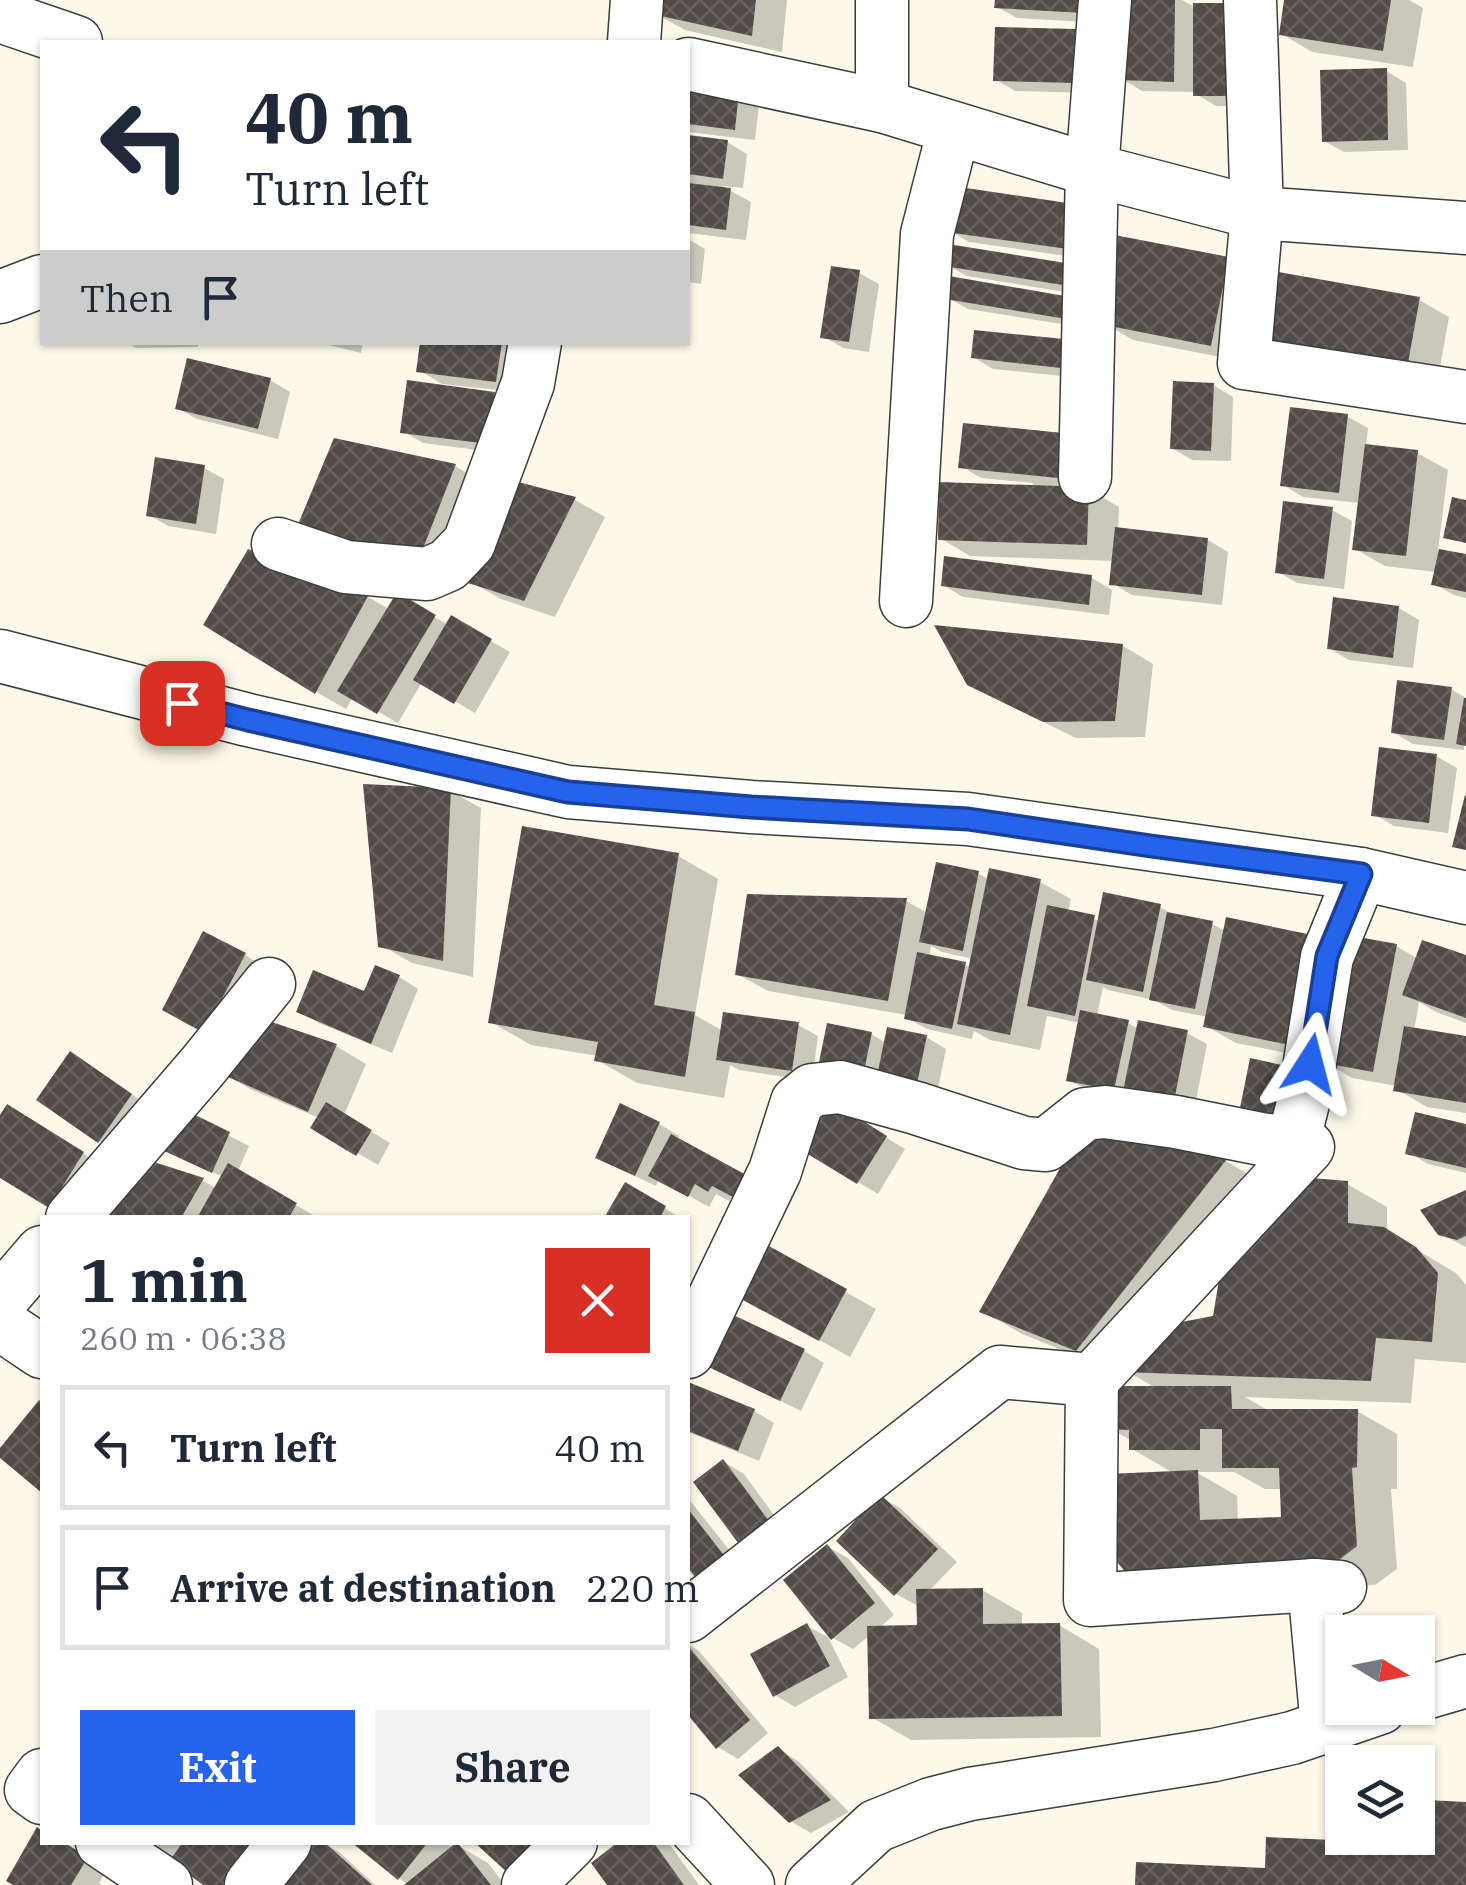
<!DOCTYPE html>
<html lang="en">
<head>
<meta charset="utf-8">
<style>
  body { margin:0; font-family:"IBM Plex Serif",serif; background:#f2f2f3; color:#1f2937; height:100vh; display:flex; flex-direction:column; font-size:38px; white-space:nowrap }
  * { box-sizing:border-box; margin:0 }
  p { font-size:32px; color:#747a83 }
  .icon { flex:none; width:55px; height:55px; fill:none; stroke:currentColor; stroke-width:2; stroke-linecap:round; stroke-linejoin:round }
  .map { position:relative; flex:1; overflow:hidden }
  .details { position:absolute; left:40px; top:1215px; width:650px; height:630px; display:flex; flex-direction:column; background:#fff; border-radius:0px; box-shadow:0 2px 8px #0004 }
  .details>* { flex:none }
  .guide { position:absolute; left:40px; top:40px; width:650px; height:305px; border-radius:0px; box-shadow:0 2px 8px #0004; background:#fff; color:#1f2937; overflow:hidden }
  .needle { width:65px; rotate:100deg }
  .buttons { position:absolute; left:1325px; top:1615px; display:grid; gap:20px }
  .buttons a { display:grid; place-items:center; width:110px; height:110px; border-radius:0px; background:#fff; box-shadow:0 2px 8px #0004; font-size:50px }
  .pin { position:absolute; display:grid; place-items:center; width:85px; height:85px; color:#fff; margin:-42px; border-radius:20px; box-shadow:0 5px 15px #0006 }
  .me { position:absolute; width:110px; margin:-55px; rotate:9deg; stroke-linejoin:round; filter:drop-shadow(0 0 8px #0008) }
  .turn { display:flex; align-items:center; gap:35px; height:210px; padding:0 40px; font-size:45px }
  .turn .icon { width:130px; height:130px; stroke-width:2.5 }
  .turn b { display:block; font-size:70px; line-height:85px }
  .then { display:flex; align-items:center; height:95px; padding:0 40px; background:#0003; gap:20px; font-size:38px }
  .round { display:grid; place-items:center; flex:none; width:105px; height:105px; border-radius:0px; background:#f2f2f3 }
  .headline { display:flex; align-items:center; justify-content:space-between; height:170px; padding:0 40px }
  h1 { font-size:60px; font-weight:800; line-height:75px }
  .primary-button { display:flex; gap:20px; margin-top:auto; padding:20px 40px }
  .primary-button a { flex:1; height:115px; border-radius:0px; background:#2563eb; color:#fff; font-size:40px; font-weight:800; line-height:115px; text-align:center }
  .primary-button a+a { background:#f2f2f3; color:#1f2937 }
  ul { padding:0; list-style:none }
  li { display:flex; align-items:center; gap:30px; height:125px; margin:0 20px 15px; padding:0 20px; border:5px solid #e0e1e3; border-radius:0px }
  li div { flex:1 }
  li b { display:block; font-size:38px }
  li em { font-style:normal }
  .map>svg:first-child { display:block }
  .shadow { fill:#0003; fill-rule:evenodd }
  .building { fill:url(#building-cross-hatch) }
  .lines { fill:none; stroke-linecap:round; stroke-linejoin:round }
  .minor-casing { stroke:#3d3d3d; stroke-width:55 }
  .minor { stroke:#fff; stroke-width:52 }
  .route-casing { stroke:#184099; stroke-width:25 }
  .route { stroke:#2563eb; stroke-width:18 }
</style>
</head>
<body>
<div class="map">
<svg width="1466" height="1885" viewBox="0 0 1466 1885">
  <defs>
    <pattern id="building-cross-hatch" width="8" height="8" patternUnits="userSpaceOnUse" patternTransform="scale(2.5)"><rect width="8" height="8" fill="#524c48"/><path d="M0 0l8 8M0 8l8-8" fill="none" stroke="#66615e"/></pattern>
  </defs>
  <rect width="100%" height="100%" fill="#fdf9ea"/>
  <!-- shadow -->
  <g class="shadow">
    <polygon points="655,0 787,0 782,52 685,30 654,13"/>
    <polygon points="997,0 1105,0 1103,23 1017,18 997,7"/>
    <polygon points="1124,0 1182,0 1196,8 1265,106 1216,106 1196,94 1196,92 1142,91 1122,79"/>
    <polygon points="1287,0 1409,0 1423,8 1413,67 1312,52 1282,34"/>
    <polygon points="1075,31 1095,43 1094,93 1015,91 995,79"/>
    <polygon points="1386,71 1406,83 1408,150 1344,152 1324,141"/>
    <polygon points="688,88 759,105 755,140 688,132"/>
    <polygon points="688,138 727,142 747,154 743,188 722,186 751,202 746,240 688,233"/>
    <polygon points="955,189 1087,259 969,242 949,230"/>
    <polygon points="1106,236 1262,279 1419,300 1449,317 1436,390 1241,361 1133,340 1102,322"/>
    <polygon points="688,239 705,249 701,284 688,282"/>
    <polygon points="947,265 1098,279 1095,297 967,276"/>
    <polygon points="859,273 879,284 869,352 843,348 823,336"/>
    <polygon points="948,298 1096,312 1093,329 968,309"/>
    <polygon points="1063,341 1081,378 993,369 973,357"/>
    <polygon points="127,342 198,342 198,347 136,348"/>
    <polygon points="316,342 363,342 361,353"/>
    <polygon points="422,342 523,343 516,392 442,384 419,370"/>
    <polygon points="270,380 290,392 278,439 197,419 177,408"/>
    <polygon points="1213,385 1233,397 1231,461 1192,460 1172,448"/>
    <polygon points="494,394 515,406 508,454 423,443 403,431"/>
    <polygon points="1348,417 1368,428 1366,447 1417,453 1448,470 1438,551 1466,557 1466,598 1454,595 1434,584 1436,572 1385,566 1355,549 1360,503 1303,497 1283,485"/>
    <polygon points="335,441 455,466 485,484 451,571 327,551"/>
    <polygon points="1092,449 1088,489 1119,507 1118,530 1208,540 1228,552 1222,605 1132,595 1112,583 1114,561 970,556 940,538 1032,488 1033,483 981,478 961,466"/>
    <polygon points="204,468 224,479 216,534 168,526 148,514"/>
    <polygon points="520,485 575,500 605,517 555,617 501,599 471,582"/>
    <polygon points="1332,510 1352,521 1344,589 1297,583 1277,571"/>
    <polygon points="249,553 368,597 389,609 398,595 448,625 452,619 510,652 475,713 422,682 398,723 353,697 346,709 316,692"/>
    <polygon points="1092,578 1112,590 1109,615 963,597 943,585"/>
    <polygon points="1399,608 1419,620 1413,668 1349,660 1329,648"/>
    <polygon points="1123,646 1153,664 1145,737 1076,738 1000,701"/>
    <polygon points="1451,689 1466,698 1464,750 1413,744 1393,732"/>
    <polygon points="1436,756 1457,768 1448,833 1394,826 1374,814"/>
    <polygon points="450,791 481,808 473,977 412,963 381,945"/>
    <polygon points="678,856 718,879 695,1015 723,1031 798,1025 818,1036 812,1081 739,1070 730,1065 724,1098 637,1083 597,1060 598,1056 531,1045 491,1022"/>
    <path d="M938,865L979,874L990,880L1040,882L1071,899L1068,912L1100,921L1160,907L1177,917L1212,924L1225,931L1396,946L1418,959L1466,958V1023L1436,1012L1419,1002L1414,1031L1466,1039V1113L1427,1107L1396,1089L1397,1086L1352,1078L1322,1060L1236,1043L1206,1026L1208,1017L1172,1010L1154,1000L1108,990L1103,987L1097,1016L1128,1023L1138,1029L1187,1033L1207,1044L1194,1111L1089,1091L1069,1080L1080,1023L1047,1016L1040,1050L990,1040L974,1031L972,1039L927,1029L907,1018V1015L768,991L737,974L906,901L928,913ZM931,946L942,952L973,959L971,968L965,964L929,957Z"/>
    <polygon points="245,955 264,967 225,1042 185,1021"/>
    <polygon points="399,977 418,989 392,1053 319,1023 299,1011 365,994"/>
    <polygon points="871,1034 886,1043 926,1037 946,1049 936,1099 841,1077"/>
    <polygon points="336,1046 366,1064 344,1115 390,1143 378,1165 313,1127 319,1118 252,1090 222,1073"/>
    <polygon points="90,1065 150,1107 119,1153 99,1141"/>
    <polygon points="824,1100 905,1149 878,1194 797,1145"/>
    <polygon points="189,1115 249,1146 238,1171 318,1218 100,1218 139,1160 203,1181 216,1188 223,1177 153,1144"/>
    <polygon points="0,1119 38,1125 112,1172 50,1206 0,1175"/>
    <polygon points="659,1124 679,1136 677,1140 733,1195 729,1201 716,1194 709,1207 659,1179 656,1186 618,1168"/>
    <path d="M1086,1127L1226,1161L1265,1184L1150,1331L1215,1318L1347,1184L1387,1207V1232L1456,1273L1466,1285V1363L1415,1359L1411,1403L1245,1397L1271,1412L1357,1411L1397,1434V1489H1391L1397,1569L1375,1585L1171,1597L1175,1474L1132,1449V1441L1109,1428L1157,1389L1127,1371L1117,1372L1022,1334L983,1311ZM1196,1472H1234L1265,1489H1283L1284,1520L1238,1521L1237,1496Z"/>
    <polygon points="1466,1127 1466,1173 1428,1164 1408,1152"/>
    <polygon points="626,1186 681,1218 607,1218"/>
    <polygon points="1466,1193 1466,1247 1440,1234"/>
    <polygon points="757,1243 876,1309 850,1357 761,1308"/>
    <polygon points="804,1351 824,1363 801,1411 721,1372"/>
    <polygon points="688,1385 754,1411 774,1423 759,1461 688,1432"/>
    <polygon points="724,1462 744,1474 792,1540 766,1561"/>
    <polygon points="880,1497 900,1508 957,1562 929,1591 982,1590 1022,1613 1022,1626 1059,1625 1099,1649 1101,1737 911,1740 871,1717 870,1635 853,1649 833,1638 828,1547 848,1558 894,1615 879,1628 920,1627 919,1602 916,1605 896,1594"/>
    <polygon points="688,1498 745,1570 699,1579 688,1564"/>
    <polygon points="807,1626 828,1637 848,1677 795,1707 775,1695"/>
    <polygon points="688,1644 699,1651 768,1733 738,1759 718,1747 688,1711"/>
    <polygon points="778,1749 798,1761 849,1812 811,1833 790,1821"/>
    <polygon points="38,1831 42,1833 42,1842 58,1842 106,1871 99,1883 102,1885 18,1885"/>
    <polygon points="147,1842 287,1842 207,1885"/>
    <polygon points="322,1842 339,1852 375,1885 280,1885"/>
    <polygon points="355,1842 446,1842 453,1849 457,1845 488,1863 505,1885 408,1885"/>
    <polygon points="622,1842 665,1842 671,1846 699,1885 610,1885"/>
  </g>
  <!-- building -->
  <g class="building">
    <polygon points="652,0 756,0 752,36 652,14"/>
    <polygon points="995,0 1084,0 1084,13 994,8"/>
    <polygon points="1121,0 1175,0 1174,82 1119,80"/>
    <polygon points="1284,0 1391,0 1383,51 1279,35"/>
    <rect x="1193" y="3" width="52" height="93"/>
    <polygon points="995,27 1076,29 1075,83 993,81"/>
    <polygon points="1387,68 1388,140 1322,142 1320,70"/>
    <polygon points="688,85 739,91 735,130 688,124"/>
    <polygon points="688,135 728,140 723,179 688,174"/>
    <polygon points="688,183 731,188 726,230 688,225"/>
    <polygon points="953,186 1074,204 1068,249 946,232"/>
    <polygon points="1104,233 1229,257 1211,346 1100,324"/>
    <polygon points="948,244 1078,265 1075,287 944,266"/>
    <polygon points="831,266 860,270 849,342 820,338"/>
    <polygon points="1261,269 1420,297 1406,374 1248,346"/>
    <polygon points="949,276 1076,298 1073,320 945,299"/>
    <polygon points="974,330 1064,339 1061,368 971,358"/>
    <polygon points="420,342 502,342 496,382 416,372"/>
    <polygon points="187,358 271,378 258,429 175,409"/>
    <polygon points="407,380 495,392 489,444 400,433"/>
    <polygon points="1173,381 1214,383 1211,451 1170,449"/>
    <polygon points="1290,407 1348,414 1339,493 1280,486"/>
    <polygon points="963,423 1073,434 1068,479 958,468"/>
    <polygon points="334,438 456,464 420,556 294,534"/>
    <polygon points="1365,444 1418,450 1406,556 1352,550"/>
    <polygon points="155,457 205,465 196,524 146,516"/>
    <polygon points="518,482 576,497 524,601 468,583"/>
    <polygon points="939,482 1089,487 1087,545 938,540"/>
    <polygon points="1452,497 1466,500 1466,543 1443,538"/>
    <polygon points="1283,501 1333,507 1324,579 1275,573"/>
    <polygon points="1115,527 1208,538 1202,595 1109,585"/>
    <polygon points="248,549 369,594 315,694 203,625"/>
    <polygon points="1439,549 1466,554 1466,592 1431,585"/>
    <polygon points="944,556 1092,575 1089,605 941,586"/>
    <polygon points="397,592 436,615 377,714 337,691"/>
    <polygon points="1333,597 1399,606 1393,658 1327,649"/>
    <polygon points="451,615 492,639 454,704 413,680"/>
    <polygon points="934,625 1123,644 1115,721 1043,722 967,685"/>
    <polygon points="1397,680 1452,687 1444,740 1391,733"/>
    <polygon points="1464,698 1466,698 1466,746 1456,744"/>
    <polygon points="1379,747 1437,754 1429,823 1371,816"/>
    <polygon points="363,784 451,788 443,961 378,947"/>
    <polygon points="1465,795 1466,796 1466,850 1452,847"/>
    <polygon points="522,826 679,853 654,1005 695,1012 685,1077 594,1061 598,1042 488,1023"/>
    <polygon points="936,862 979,871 963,951 919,942"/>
    <polygon points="989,868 1041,879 1010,1035 957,1024"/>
    <polygon points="1103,892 1161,904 1143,992 1086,980"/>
    <polygon points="747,894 907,898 888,1001 735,975"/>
    <polygon points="1047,905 1095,915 1075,1016 1027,1006"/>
    <polygon points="1167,912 1213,921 1195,1009 1149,1000"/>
    <polygon points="1226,917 1317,936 1294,1046 1203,1027"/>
    <polygon points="203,931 246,953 204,1033 162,1010"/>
    <polygon points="1342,934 1397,944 1373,1072 1319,1062"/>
    <polygon points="1422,940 1466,955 1466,1018 1402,995"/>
    <polygon points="917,952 966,962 952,1029 904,1019"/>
    <polygon points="375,965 400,975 371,1044 296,1012 313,970 364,991"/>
    <polygon points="1080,1010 1129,1020 1114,1090 1066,1081"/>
    <polygon points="723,1012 799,1022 792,1071 716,1060"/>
    <polygon points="257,1017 337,1044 308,1112 219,1073"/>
    <polygon points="1138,1020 1188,1030 1174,1101 1123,1091"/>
    <polygon points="827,1023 872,1032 863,1076 818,1067"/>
    <polygon points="1404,1026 1466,1036 1466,1103 1393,1091"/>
    <polygon points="887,1027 927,1035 916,1089 876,1081"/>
    <polygon points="70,1051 132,1094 98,1143 36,1100"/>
    <polygon points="1250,1058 1300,1069 1288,1128 1238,1118"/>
    <polygon points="823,1096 887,1136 857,1184 793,1145"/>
    <polygon points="326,1102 372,1130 356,1156 310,1128"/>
    <polygon points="620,1103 660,1122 635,1176 595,1158"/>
    <polygon points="7,1104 84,1152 49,1208 0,1178 0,1115"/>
    <polygon points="189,1112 230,1132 212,1173 149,1144"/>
    <polygon points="1415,1112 1466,1124 1466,1168 1405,1154"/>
    <polygon points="1085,1124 1227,1159 1076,1351 979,1312"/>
    <polygon points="671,1134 748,1176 735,1198 712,1186 708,1192 695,1184 688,1197 648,1176"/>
    <polygon points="138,1157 204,1178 181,1218 97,1218"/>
    <polygon points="228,1163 297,1203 289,1218 197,1218"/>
    <polygon points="1299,1177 1348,1181 1348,1223 1384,1227 1416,1247 1438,1273 1432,1342 1376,1338 1371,1381 1123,1372 1150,1328 1213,1316 1224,1250"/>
    <polygon points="625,1182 666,1206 660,1218 604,1218"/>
    <polygon points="1466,1190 1466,1236 1457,1240 1438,1235 1420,1210"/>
    <polygon points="756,1239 847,1289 819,1341 728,1292"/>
    <polygon points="723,1310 805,1349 780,1401 698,1362"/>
    <polygon points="688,1382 755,1409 738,1451 688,1431"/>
    <polygon points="1106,1386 1231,1386 1232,1409 1358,1409 1357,1467 1352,1468 1357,1546 1335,1563 1128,1575 1112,1556 1107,1474 1198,1470 1200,1520 1281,1517 1279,1468 1222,1468 1222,1429 1200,1429 1200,1450 1129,1450 1129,1430 1106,1429"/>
    <polygon points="39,1400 42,1403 42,1493 0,1458 0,1448"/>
    <polygon points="723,1459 774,1528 744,1551 693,1482"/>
    <polygon points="880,1494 938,1549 894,1596 836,1541"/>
    <polygon points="688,1509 726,1558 698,1581 688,1568"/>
    <polygon points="827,1544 875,1603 831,1640 783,1580"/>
    <polygon points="983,1588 983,1624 1060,1623 1062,1716 869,1719 867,1626 917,1625 916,1589"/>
    <polygon points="807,1623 830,1666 773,1697 750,1654"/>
    <polygon points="688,1646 750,1720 716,1749 688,1715"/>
    <polygon points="778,1746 831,1800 789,1823 738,1775"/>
    <polygon points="1427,1800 1466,1802 1466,1885 1135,1885 1136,1862 1265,1868 1266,1837 1425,1844"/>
    <polygon points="37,1827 42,1831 42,1842 63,1842 88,1857 71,1885 13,1885 6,1881"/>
    <polygon points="183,1842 259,1842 226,1885 203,1885 170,1860"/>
    <polygon points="314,1842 324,1842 372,1885 277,1885"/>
    <polygon points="351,1842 428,1842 398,1880"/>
    <polygon points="457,1842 491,1885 404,1885"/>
    <polygon points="474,1842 540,1842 510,1875"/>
    <polygon points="618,1842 653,1842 684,1885 607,1885 591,1863"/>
  </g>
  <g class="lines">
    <!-- minor casing -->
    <g class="minor-casing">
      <g id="minor">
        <polyline points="882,0 882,106 1092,170 1085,477"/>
        <polyline points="1105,0 1092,170 1257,213 1466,228"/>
        <polyline points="1250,0 1257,213 1244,363 1466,397"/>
        <polyline points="0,16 76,42"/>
        <polyline points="634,42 637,0"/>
        <polyline points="688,64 882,106"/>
        <polyline points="0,297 42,281"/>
        <polyline points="278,544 346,567 427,574 448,565 469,543 528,383 535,342"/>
        <polyline points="906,601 927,234 954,129"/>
        <polyline points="0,656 248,720 568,792 751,807 968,819 1361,874 1466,898"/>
        <polyline points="72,1218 203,1066 269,984"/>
        <polyline points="0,1301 42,1252"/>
        <polyline points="0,1324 42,1352"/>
        <polyline points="688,1352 775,1171 797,1102 812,1090 840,1087 916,1108 1024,1143 1046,1145 1085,1114 1105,1112 1176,1122 1261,1139 1293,1143 1304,1099 1327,957 1361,874"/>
        <polyline points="1092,1380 1308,1147"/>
        <polyline points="1314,1585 1327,1726"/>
        <polyline points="688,1616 1000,1372 1092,1380 1090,1600 1314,1585 1340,1587"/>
        <polyline points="1418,1695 1466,1681"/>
        <polyline points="42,1775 31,1790 42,1798"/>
        <polyline points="688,1820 748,1885"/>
        <polyline points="102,1842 166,1885"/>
        <polyline points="251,1885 285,1842"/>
        <polyline points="528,1885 571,1842"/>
        <polyline points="812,1885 876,1826 931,1804 970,1794 1214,1755 1292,1738 1380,1708"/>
      </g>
    </g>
    <!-- minor -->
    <use href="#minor" class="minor"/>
  </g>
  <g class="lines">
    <!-- route casing -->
    <g class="route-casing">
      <polyline id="route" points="182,703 248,720 568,792 751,807 968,819 1151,846 1361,874 1327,956 1310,1064"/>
    </g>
    <!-- route -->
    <use href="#route" class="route"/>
  </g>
</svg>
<div class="buttons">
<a><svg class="needle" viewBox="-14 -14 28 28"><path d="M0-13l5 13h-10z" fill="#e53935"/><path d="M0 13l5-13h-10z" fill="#747a83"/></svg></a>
<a><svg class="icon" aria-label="layers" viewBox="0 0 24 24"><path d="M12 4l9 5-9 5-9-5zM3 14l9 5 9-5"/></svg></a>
</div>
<div class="pin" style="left:182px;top:703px;background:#d93025"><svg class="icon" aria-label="arrive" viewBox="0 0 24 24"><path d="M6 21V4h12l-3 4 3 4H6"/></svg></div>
<svg class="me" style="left:1310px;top:1064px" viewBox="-20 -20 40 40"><path d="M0-17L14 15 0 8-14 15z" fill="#2563eb" stroke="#fff" stroke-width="4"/></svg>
<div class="guide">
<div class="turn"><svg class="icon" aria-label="left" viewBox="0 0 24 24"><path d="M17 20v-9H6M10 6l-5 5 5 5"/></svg><div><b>40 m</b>Turn left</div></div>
<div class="then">Then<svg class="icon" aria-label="arrive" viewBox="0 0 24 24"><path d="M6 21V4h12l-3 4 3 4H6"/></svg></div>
</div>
<section class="details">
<div class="headline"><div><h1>1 min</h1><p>260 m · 06:38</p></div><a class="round" style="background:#d93025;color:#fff"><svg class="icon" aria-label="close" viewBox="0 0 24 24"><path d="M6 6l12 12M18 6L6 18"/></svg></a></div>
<ul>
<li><svg class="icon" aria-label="left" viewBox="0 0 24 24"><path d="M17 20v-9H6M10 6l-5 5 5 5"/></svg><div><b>Turn left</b></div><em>40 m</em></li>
<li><svg class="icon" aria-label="arrive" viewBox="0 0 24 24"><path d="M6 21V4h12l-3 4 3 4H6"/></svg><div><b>Arrive at destination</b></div><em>220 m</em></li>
</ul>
<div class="primary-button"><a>Exit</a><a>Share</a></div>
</section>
</div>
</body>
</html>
